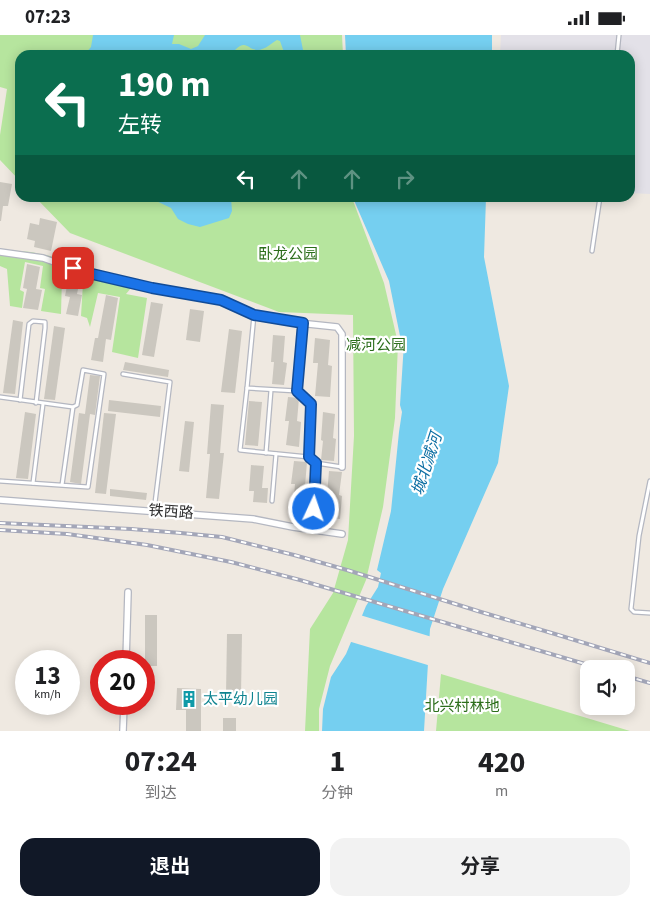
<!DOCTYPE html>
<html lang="zh">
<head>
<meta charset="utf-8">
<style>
  body { margin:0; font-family:"Source Sans 3","Noto Sans SC",sans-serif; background:#f2f2f2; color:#202124; height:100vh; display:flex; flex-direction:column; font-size:19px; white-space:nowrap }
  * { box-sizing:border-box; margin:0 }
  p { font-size:16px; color:#757577 }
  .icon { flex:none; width:28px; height:28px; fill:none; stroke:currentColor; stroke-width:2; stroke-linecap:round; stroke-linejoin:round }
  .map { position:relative; height:696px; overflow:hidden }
  .side { display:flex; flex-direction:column; background:#fff; flex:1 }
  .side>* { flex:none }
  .top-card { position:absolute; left:15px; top:15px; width:620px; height:152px; border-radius:15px; box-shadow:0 2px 12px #0003; background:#0b6e4f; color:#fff; overflow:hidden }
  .controls { position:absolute; left:580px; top:625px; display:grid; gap:10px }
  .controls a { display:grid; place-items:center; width:55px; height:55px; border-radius:10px; background:#fff; box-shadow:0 2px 12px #0003; font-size:25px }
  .speed { position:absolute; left:15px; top:615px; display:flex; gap:10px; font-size:25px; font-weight:700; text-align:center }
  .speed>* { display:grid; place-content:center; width:65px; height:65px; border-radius:50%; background:#fff; box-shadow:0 2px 12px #0003; line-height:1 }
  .speed small { font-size:12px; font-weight:400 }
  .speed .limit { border:8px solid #d22; background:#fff; color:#111 }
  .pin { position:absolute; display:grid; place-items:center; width:42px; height:42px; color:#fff; margin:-21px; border-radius:10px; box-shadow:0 2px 8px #0006 }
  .me { position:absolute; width:55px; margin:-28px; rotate:3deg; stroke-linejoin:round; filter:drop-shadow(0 0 4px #0008) }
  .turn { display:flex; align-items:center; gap:18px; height:105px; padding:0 20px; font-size:22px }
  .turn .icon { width:65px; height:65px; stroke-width:2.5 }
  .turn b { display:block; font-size:35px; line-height:42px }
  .lanes { display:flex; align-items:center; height:48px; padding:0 20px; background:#0003; justify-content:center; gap:25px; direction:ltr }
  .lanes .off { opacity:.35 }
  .eta { display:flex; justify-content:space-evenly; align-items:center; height:85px; text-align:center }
  .eta b { font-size:30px; font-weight:700; line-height:35px }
  .primary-button { display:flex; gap:10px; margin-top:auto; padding:10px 20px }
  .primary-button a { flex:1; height:58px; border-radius:15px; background:#111827; color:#fff; font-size:20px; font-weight:700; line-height:58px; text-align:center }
  .primary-button a+a { background:#f2f2f2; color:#202124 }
  .status { display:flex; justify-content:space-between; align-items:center; height:35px; padding:0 25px; background:#fff; direction:ltr }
  .status svg { height:14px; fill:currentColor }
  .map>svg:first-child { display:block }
  .industrial { fill:#e3e1e8 }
  .green { fill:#b6e59e }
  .water { fill:#75cff0 }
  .pier { fill:#efe9e1 }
  .building { fill:#cbc7bf }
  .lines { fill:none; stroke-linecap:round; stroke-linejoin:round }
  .service-casing { stroke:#b4b7c1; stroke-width:5.5 }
  .minor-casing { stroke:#b4b7c1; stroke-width:8 }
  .service { stroke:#fff; stroke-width:3 }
  .minor { stroke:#fff; stroke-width:5.5 }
  .rail-casing { stroke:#a3a6b8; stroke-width:4 }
  .rail { stroke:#fff; stroke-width:2; stroke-dasharray:5.5; stroke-linecap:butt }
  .route-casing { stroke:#114b97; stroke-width:12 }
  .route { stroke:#1a73e8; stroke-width:9 }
  .labels { text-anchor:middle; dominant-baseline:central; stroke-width:4.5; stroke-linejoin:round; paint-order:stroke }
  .park-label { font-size:15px; fill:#2c6e1b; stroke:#fff }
  .street-label { font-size:15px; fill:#2e2e2e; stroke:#fff }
  .culture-label { font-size:15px; fill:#0d838f; stroke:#fff; text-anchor:start }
  .water-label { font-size:16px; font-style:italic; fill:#0d6fa3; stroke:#fff }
</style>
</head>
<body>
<div class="status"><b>07:23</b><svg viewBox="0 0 49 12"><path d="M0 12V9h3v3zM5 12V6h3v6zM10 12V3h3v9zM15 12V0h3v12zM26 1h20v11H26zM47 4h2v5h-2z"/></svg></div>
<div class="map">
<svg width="650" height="696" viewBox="0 0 650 696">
  <rect width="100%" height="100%" fill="#efe9e1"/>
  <!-- industrial -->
  <polygon class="industrial" points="501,0 650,0 650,159 630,158 630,20 500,20"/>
  <!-- green -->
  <g class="green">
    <polygon points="0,0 342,0 343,20 20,20 20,146 0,125 0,100 7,54 0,52"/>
    <polygon points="36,163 352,163 384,248 398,308 395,383 383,472 366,545 330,631 319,674 319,696 305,696 310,594 333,558 348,505 354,401 353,280 279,277 70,198"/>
    <polygon points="6,215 31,217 50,221 98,238 136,247 126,259 147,263 138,323 112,317 120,262 98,258 90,292 87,283 81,281 83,248 62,241 61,279 41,276 45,254 40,253 43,231 25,227 20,255 24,257 22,273 10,271 7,234 0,231 0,216"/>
    <polygon points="441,639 630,696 436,696"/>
  </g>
  <!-- water -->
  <g class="water">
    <path d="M93,0H174L172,9H179L191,14L198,11L205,0H300L304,20H285L280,6L277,5C272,8 264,15 258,15C247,15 247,4 235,15L236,20H84L91,12Z"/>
    <polygon points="345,0 492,0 492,20 346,20"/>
    <polygon points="150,163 231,163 232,176 229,183 200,192 188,189 178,184 171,173"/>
    <polygon points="353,163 486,163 484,222 509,351 498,428 443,554 430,594 424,696 322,696 323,674 331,642 346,619 366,571 378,552 381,538 377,535 391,476 399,397 402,377 400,370 404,308 400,301 389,246"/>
  </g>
  <!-- pier -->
  <polygon class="pier" points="360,580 432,602 431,631 348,606"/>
  <!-- building -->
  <g class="building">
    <polygon points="0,147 12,149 8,171 3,171 1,186 0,186"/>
    <polygon points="40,183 57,187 51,216 34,212 35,206 27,204 30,188 39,190"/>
    <polygon points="27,229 40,232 36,254 42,255 38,275 23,273 27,254 23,253"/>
    <polygon points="68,246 79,249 77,259 82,260 78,281 66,279 70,262 65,261"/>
    <polygon points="106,260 118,263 111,305 106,304 103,327 91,325 95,303 98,303"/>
    <polygon points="151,267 163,269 154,322 142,320"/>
    <polygon points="190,274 204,276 200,307 186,305"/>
    <polygon points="13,285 23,287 15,359 3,358"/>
    <polygon points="54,291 65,293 55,365 44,364"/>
    <polygon points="229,294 242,296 235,358 221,357"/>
    <polygon points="273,300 285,301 283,327 287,328 284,350 272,349 274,327 271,327"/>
    <polygon points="315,303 330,305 328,330 332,331 330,362 315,361 318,328 313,328"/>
    <polygon points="125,327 169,335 168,342 123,335"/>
    <polygon points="90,340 100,341 95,380 90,379 81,449 70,447 79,378 85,379"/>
    <polygon points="288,362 299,363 297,386 301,387 299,412 286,410 289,386 285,386"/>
    <polygon points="109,365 161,371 160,382 108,376"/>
    <polygon points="249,366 262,367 258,411 245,410"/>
    <polygon points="211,369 224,370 220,418 224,418 219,464 206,463 210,419 207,419"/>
    <polygon points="25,377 36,379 28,444 16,443"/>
    <polygon points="323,377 335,379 333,403 336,404 334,426 321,425 323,406 321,405"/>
    <polygon points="104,378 116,379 106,459 95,458"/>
    <polygon points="185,386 194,387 189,437 179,436"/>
    <polygon points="294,426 307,427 305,451 309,451 306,474 293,473 295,449 291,449"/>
    <polygon points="251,430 264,431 262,453 268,453 267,468 253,467 254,456 249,456"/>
    <polygon points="329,436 342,437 339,460 342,461 340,484 328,483 331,460 327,460"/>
    <polygon points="110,454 147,458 146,465 110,461"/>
    <rect x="145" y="580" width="12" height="51"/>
    <polygon points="227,599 242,599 241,660 226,660"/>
    <polygon points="177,653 201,654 201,696 186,696 186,675 176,675"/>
    <rect x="223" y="683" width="13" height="13"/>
  </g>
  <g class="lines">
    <!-- service casing -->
    <g class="service-casing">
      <g id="service">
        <polyline points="617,20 619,0"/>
        <polyline points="592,216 600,162"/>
        <polyline points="254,280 247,353 297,356"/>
        <polyline points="303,289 297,356 311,369 309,422 316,428 314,474"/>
        <polyline points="123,339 170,347 154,476"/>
        <polyline points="247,353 240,415 309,422"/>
        <polyline points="0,362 73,372"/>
        <polyline points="20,365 29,289 33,286 45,287 45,293 36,368"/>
        <polyline points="266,418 271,355"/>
        <polyline points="316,428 342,432"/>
        <polyline points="0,446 88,452 104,339 83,335 77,370 73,372 62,450"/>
        <polyline points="650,446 639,501 631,574 634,577 650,578"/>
        <polyline points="33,448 43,369"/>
        <polyline points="272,466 276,419"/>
      </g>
    </g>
    <!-- minor casing -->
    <g class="minor-casing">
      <g id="minor">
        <polyline points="0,217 43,223 88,239 152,253 221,265 254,280 299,288 337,292 342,299 342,432"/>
        <polyline points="0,465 253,484 293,492 342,499"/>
        <polyline points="126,626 128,557"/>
        <polyline points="123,696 124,669"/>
      </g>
    </g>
    <!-- service -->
    <use href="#service" class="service"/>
    <!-- minor -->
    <use href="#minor" class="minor"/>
    <!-- rail casing -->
    <g class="rail-casing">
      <g id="rail">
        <polyline points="0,488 131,494 181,498 222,502 294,520 347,535 481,577 555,599 650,628"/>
        <polyline points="0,495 67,499 147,510 231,527 300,545 602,634"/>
        <polyline points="626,641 650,648"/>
      </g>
    </g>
    <!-- rail -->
    <use href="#rail" class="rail"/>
  </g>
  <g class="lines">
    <!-- route casing -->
    <g class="route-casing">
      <polyline id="route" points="73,233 88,238 152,253 221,265 254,280 303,288 297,356 311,369 309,422 316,428 314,474"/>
    </g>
    <!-- route -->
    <use href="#route" class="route"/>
  </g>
  <!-- icons -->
  <defs>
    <g id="building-bare" transform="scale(1.35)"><path d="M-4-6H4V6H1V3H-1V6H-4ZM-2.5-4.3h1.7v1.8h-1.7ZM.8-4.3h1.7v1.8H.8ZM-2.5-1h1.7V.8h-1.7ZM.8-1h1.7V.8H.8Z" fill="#0f9aa8" stroke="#fff" stroke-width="2.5" paint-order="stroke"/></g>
  </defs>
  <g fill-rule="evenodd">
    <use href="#building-bare" x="189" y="664"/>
  </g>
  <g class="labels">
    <!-- park labels -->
    <g class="park-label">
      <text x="288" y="219">卧龙公园</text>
      <text x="376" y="310">减河公园</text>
      <text x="462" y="671">北兴村林地</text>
    </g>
    <!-- street labels -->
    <g class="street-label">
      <text transform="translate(171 477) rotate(4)">铁西路</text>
    </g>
    <!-- culture labels -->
    <g class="culture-label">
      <text x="203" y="664">太平幼儿园</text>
    </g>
    <!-- water labels -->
    <g class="water-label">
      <text transform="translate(427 429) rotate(-72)">城北减河</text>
    </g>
  </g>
</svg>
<div class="controls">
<a><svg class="icon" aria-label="sound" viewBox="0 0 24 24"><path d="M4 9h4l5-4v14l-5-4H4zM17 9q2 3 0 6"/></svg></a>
</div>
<div class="speed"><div>13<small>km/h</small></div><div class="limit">20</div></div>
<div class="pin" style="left:73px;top:233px;background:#d93025"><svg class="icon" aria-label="arrive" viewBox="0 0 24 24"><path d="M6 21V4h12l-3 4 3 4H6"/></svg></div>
<svg class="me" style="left:314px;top:474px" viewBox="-20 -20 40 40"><circle r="17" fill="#1a73e8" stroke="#fff" stroke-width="3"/><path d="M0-11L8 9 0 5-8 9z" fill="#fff"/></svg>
<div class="top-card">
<div class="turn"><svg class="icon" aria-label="left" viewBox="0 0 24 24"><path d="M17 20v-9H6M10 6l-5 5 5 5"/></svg><div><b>190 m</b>左转</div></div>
<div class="lanes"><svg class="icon" aria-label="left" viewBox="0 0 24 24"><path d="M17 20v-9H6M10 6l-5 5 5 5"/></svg><svg class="icon off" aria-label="ahead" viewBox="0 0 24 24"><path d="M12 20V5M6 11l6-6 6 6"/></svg><svg class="icon off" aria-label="ahead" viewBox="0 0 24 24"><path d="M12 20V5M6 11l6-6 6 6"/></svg><svg class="icon off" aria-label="right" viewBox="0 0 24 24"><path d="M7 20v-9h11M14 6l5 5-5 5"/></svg></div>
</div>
</div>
<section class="side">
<div class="eta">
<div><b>07:24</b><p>到达</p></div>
<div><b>1</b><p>分钟</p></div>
<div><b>420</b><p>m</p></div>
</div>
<div class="primary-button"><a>退出</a><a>分享</a></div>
</section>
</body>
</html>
